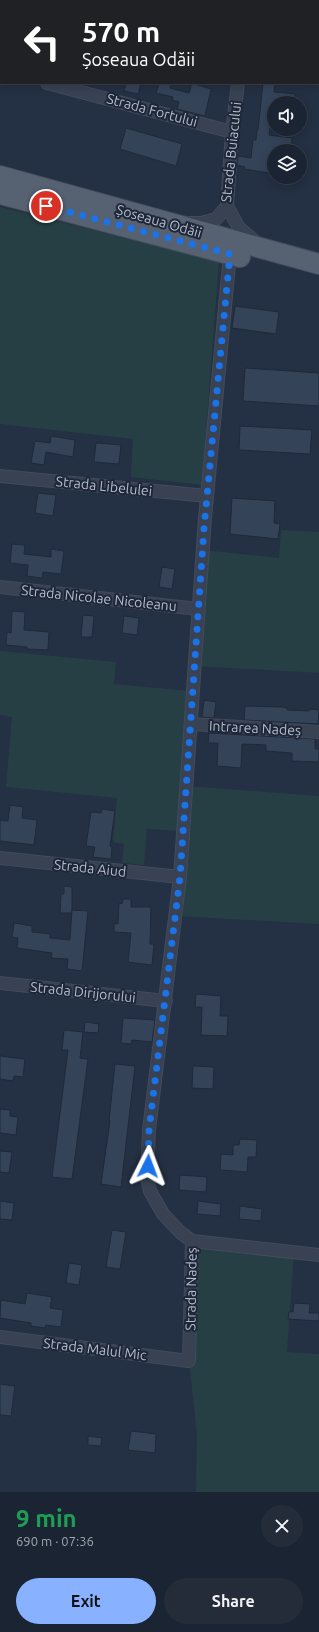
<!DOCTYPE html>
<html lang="en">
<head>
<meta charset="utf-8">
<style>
  body { margin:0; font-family:Ubuntu,sans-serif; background:#242c3a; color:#f1f3f6; height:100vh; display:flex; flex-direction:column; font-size:15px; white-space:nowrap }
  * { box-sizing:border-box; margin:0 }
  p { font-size:13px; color:#a0a4ac }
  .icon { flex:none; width:22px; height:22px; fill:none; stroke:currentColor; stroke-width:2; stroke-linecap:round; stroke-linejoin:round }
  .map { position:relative; height:1492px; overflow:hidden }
  .side { display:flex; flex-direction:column; background:#1b2432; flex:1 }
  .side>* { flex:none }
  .guide { position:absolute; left:0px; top:0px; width:319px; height:84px; box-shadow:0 2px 10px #0003,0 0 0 1px #39414d; background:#202124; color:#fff; overflow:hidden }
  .fabs { position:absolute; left:267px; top:96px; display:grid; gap:8px }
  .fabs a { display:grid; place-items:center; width:40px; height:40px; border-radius:50%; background:#1b2432; box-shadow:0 2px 10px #0003,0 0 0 1px #39414d; font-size:20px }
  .pin { position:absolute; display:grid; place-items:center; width:34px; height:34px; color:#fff; margin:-17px; border:2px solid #fff; border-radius:50%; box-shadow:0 1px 4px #0007 }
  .me { position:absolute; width:44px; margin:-22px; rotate:3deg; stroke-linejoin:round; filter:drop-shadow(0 0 3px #0008) }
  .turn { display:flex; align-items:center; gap:14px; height:84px; padding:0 16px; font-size:18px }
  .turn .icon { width:52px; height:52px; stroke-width:2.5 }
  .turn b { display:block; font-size:28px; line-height:34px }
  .round { display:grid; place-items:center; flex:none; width:42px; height:42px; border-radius:21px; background:#242c3a }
  .head { display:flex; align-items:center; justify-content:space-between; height:68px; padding:0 16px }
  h1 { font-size:24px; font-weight:700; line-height:30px; color:#1e9e55 }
  .action { display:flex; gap:8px; margin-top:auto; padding:8px 16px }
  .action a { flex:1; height:46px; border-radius:24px; background:#88b1ff; color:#111; font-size:16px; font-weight:700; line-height:46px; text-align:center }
  .action a+a { background:#242c3a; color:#f1f3f6 }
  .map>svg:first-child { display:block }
  .green { fill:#263f44 }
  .building { fill:#354359; stroke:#1f293a }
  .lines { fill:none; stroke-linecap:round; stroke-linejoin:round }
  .minor-casing { stroke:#424b5c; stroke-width:14 }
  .primary-casing { stroke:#424b5c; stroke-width:22 }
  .minor { stroke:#384252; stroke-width:12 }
  .primary { stroke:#566172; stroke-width:20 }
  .route { stroke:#1a73e8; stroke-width:7; stroke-dasharray:0 12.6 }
  .labels { text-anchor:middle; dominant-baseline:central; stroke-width:4; stroke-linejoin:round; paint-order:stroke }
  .street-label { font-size:14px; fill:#b5bdcc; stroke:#1d2738 }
</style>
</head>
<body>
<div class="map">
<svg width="319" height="1492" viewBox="0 0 319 1492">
  <rect width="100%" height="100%" fill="#243043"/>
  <!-- green -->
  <g class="green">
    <polygon points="0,207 219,261 202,485 131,477 133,439 0,424"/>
    <polygon points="281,530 319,532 319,673 196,666 203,550 279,558"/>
    <polygon points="0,651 116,662 114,684 190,691 178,831 147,829 144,865 122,863 124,844 113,842 117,798 6,787 12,717 0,715"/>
    <polygon points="187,786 319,796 319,924 178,916"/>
    <polygon points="192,1241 294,1252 287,1352 319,1354 319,1492 196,1492 197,1435 189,1361"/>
  </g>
  <!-- building -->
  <g class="building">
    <polygon points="126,83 141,83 138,94 124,91"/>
    <polygon points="159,83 171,83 170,88 189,93 192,83 211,89 205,116 177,109 179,102 172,100 173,97 156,93"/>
    <polygon points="263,83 275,83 274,92 295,94 294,103 274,103 274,120 271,119 269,135 292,138 290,151 274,151 274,170 270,170 269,173 244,169 245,167 237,165 238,156 251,158 253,140 256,140 257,130 258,130"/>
    <polygon points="126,128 182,144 176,166 120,149"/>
    <polygon points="235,306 279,312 276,334 232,328"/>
    <polygon points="245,368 319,373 319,406 243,401"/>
    <polygon points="240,426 312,430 310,454 239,450"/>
    <polygon points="51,436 75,440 73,457 46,452 44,465 31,463 35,441 50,443"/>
    <polygon points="96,443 121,445 119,464 94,462"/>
    <polygon points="38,493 56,495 53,516 35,513"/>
    <polygon points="232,498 275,501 274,523 280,524 278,539 230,534"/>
    <polygon points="12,544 25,545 24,554 51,557 51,549 64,551 61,574 43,572 42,578 27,576 28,565 10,563"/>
    <polygon points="162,567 175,569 172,589 159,587"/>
    <polygon points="12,611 25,612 24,630 49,632 48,650 27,649 27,647 6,645 7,632 11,633"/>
    <polygon points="83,615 94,616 92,637 81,637"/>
    <polygon points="124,616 139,618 137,635 122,633"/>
    <polygon points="204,700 216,702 214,718 202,717"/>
    <polygon points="245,706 282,707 287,708 287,710 309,711 309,709 319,710 318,724 244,720"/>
    <polygon points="209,733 315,739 315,749 319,749 319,762 292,761 292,753 266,751 266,745 242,744 241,768 217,766 218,743 208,743"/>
    <polygon points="10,805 23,807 22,818 37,820 34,845 0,841 0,820 8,821"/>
    <polygon points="102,809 115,811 110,846 112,847 111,859 93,857 95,847 86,846 91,812 101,813"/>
    <polygon points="64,886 72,887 72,913 60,913 61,894 64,894"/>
    <polygon points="123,899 131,899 131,907 151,907 150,944 154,944 152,965 128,962 131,933 114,932 114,923 118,924 119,903 122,904"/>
    <polygon points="72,910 88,911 82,971 67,969 68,959 51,958 52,953 17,948 18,938 12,937 14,923 32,926 32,932 50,934 50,938 70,940"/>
    <polygon points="196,994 221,996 220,1016 228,1016 227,1036 201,1035 202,1007 195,1007"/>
    <polygon points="123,1018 155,1020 152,1042 132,1040 131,1044 121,1043"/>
    <polygon points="85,1022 99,1024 98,1033 84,1032"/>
    <polygon points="64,1030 83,1032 80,1058 88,1059 72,1179 52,1177 68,1050 62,1050"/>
    <polygon points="0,1056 25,1059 23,1077 14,1076 13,1081 0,1079"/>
    <polygon points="115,1064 135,1066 121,1187 101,1184 110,1121 109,1121"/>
    <polygon points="193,1066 214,1067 213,1089 192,1088"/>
    <polygon points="0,1109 10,1110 10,1116 18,1117 16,1135 0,1133"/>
    <polygon points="240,1139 257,1140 256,1157 248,1157 247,1172 220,1170 221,1154 233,1155 233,1145 239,1145"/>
    <polygon points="0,1151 12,1152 9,1173 0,1172"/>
    <polygon points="180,1175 207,1177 206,1192 179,1190"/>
    <polygon points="0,1201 14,1203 12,1220 0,1219"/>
    <polygon points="198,1201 221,1204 220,1216 197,1214"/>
    <polygon points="240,1206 262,1209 261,1221 239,1219"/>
    <polygon points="112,1230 126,1232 120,1269 106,1267"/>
    <polygon points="69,1263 82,1265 79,1285 66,1283"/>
    <polygon points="27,1293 52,1297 50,1308 63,1310 61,1327 46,1325 45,1328 31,1326 31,1323 0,1318 1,1300 25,1304"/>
    <polygon points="294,1303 310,1304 309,1313 319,1313 319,1321 288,1319 289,1312 293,1312"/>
    <polygon points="0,1384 15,1386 11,1416 0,1415"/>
    <polygon points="131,1431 156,1434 155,1453 128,1450"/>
    <polygon points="88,1436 102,1438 101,1446 88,1445"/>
  </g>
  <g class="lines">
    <!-- minor casing -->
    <g class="minor-casing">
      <g id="minor">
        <polyline points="251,1 251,0"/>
        <polyline points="0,71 1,71"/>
        <polyline points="47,83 232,132"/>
        <polyline points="227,206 239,228 257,243"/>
        <polyline points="188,223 201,223 216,219 227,206 232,132 238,83"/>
        <polyline points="0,476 207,496"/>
        <polyline points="0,587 198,609"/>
        <polyline points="192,724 319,732"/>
        <polyline points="0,858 180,877"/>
        <polyline points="0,983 166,1001"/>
        <polyline points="192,1241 181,1233 163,1214 150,1191 147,1178 149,1130 180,877 205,518 230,254"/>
        <polyline points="192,1241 319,1255"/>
        <polyline points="0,1337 189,1361 192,1241"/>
      </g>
    </g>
    <!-- primary casing -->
    <g class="primary-casing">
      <g id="primary">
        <polyline points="0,176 319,264"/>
        <polyline points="0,194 240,257"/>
      </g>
    </g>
    <!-- minor -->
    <use href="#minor" class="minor"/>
    <!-- primary -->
    <use href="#primary" class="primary"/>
  </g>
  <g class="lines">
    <!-- route -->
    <polyline class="route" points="46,206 230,254 204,528 180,877 149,1130 148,1166"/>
  </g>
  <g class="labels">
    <!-- street labels -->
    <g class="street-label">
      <text transform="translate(152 110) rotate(15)">Strada Fortului</text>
      <text transform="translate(231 152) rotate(-84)">Strada Buiacului</text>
      <text transform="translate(159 221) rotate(16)">Șoseaua Odăii</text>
      <text transform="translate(104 486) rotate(6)">Strada Libelulei</text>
      <text transform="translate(99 598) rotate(6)">Strada Nicolae Nicoleanu</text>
      <text transform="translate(255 728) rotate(3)">Intrarea Nadeș</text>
      <text transform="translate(90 868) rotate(6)">Strada Aiud</text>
      <text transform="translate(83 992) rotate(6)">Strada Dirijorului</text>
      <text transform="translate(191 1289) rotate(-89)">Strada Nadeș</text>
      <text transform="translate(95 1349) rotate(7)">Strada Malul Mic</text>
    </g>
  </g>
</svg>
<div class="fabs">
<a><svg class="icon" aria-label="sound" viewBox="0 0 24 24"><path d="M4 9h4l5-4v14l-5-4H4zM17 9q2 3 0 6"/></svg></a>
<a><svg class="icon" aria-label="layers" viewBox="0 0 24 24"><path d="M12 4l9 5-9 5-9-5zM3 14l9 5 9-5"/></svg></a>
</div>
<div class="pin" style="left:46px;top:206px;background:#d93025"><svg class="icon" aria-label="arrive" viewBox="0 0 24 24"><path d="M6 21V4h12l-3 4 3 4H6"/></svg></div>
<svg class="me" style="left:148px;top:1166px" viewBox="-20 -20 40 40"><path d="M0-17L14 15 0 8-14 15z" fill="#1a73e8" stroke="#fff" stroke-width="4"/></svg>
<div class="guide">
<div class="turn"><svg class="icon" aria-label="left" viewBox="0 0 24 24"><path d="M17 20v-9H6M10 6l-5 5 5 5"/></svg><div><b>570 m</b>Șoseaua Odăii</div></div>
</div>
</div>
<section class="side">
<div class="head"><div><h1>9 min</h1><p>690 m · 07:36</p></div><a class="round"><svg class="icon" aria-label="close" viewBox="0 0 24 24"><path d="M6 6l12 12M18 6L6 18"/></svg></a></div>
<div class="action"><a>Exit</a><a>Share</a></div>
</section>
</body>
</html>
